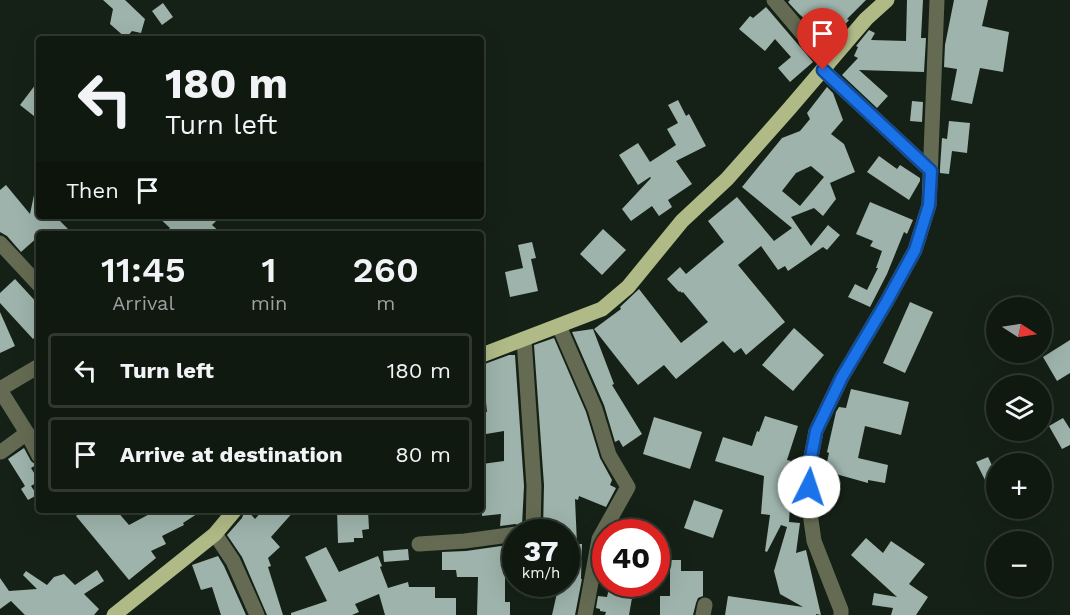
<!DOCTYPE html>
<html lang="en">
<head>
<meta charset="utf-8">
<style>
  body { margin:0; font-family:"Work Sans",sans-serif; background:#192219; color:#f1f3f6; height:100vh; display:flex; flex-direction:column; font-size:22px; white-space:nowrap }
  * { box-sizing:border-box; margin:0 }
  p { font-size:20px; color:#9ca09f }
  .icon { flex:none; width:33px; height:33px; fill:none; stroke:currentColor; stroke-width:2; stroke-linecap:round; stroke-linejoin:round }
  .map { position:relative; flex:1; overflow:hidden }
  .details { position:absolute; left:36px; top:231px; width:448px; height:282px; display:flex; flex-direction:column; background:#101910; border-radius:6px; box-shadow:0 6px 24px #0002,0 0 0 2px #303830 }
  .details>* { flex:none }
  .banner { position:absolute; left:36px; top:36px; width:448px; height:183px; border-radius:6px; box-shadow:0 6px 24px #0002,0 0 0 2px #303830; background:#101910; color:#f1f3f6; overflow:hidden }
  .needle { width:39px; rotate:102deg }
  .fabs { position:absolute; left:986px; top:297px; display:grid; gap:12px }
  .fabs a { display:grid; place-items:center; width:66px; height:66px; border-radius:50%; background:#101910; box-shadow:0 6px 24px #0002,0 0 0 2px #303830; font-size:30px }
  .speed { position:absolute; left:502px; top:519px; display:flex; gap:12px; font-size:30px; font-weight:700; text-align:center }
  .speed>* { display:grid; place-content:center; width:78px; height:78px; border-radius:50%; background:#101910; box-shadow:0 6px 24px #0002,0 0 0 2px #303830; line-height:1 }
  .speed small { font-size:15px; font-weight:400 }
  .speed .limit { border:9px solid #d22; background:#fff; color:#111 }
  .pin { position:absolute; display:grid; place-items:center; width:51px; height:51px; color:#fff; margin:-62px -26px; border-radius:50% 50% 50% 0; rotate:-45deg; box-shadow:0 0 6px #0007 }
  .pin .icon { rotate:45deg }
  .me { position:absolute; width:66px; margin:-33px; rotate:4deg; stroke-linejoin:round; filter:drop-shadow(0 0 4px #0008) }
  .turn { display:flex; align-items:center; gap:21px; height:126px; padding:0 30px; font-size:27px }
  .turn .icon { width:78px; height:78px; stroke-width:2.5 }
  .turn b { display:block; font-size:42px; line-height:51px }
  .then { display:flex; align-items:center; height:57px; padding:0 30px; background:#0003; gap:12px; font-size:22px }
  .eta { display:flex; justify-content:space-evenly; align-items:center; height:102px; text-align:center }
  .eta b { font-size:36px; font-weight:600; line-height:42px }
  ul { padding:0; list-style:none }
  li { display:flex; align-items:center; gap:18px; height:75px; margin:0 12px 9px; padding:0 18px; border:3px solid #303830; border-radius:6px }
  li div { flex:1 }
  li b { display:block; font-size:22px }
  li em { font-style:normal }
  .map>svg:first-child { display:block }
  .building { fill:#9db3ab; fill-rule:evenodd }
  .lines { fill:none; stroke-linecap:round; stroke-linejoin:round }
  .minor { stroke:#656b52; stroke-width:15 }
  .major { stroke:#afba86; stroke-width:15 }
  .route-casing { stroke:#114b97; stroke-width:15 }
  .route { stroke:#1a73e8; stroke-width:10 }
</style>
</head>
<body>
<div class="map">
<svg width="1070" height="615" viewBox="0 0 1070 615">
  <rect width="100%" height="100%" fill="#152116"/>
  <!-- building -->
  <g class="building">
    <polygon points="103,0 125,0 145,19 141,33 132,31 126,38 110,24 113,9"/>
    <polygon points="790,0 866,0 847,19 849,20 831,41 799,14 788,2"/>
    <polygon points="907,0 923,0 921,38 926,38 924,72 859,70 888,96 877,108 842,75 858,58 854,56 858,47 856,46 869,30 875,33 871,40 906,41"/>
    <polygon points="954,0 988,0 982,26 1009,32 1003,72 980,68 972,104 951,100 957,69 944,67 945,45"/>
    <polygon points="163,3 173,17 162,25 152,11"/>
    <polygon points="766,7 813,62 790,82 778,68 791,57 775,39 765,51 739,29 750,16 753,18"/>
    <polygon points="39,80 39,120 20,105"/>
    <path d="M827,87L833,93L843,120L831,134L844,144L855,172L830,183L836,199L823,216L814,208L791,217L811,246L828,225L840,235L827,250L823,247L788,271L785,266L778,270L761,246L738,265L785,322L746,355L741,348L734,353L723,341L676,379L664,365L638,385L594,329L621,309L620,307L639,289L681,343L708,322L683,292L682,293L680,291L679,292L667,279L680,267L686,274L724,242L708,221L737,197L774,241L792,228L742,187L782,138L800,131L810,119L807,113ZM811,166L824,177L800,206L782,191L796,173Z"/>
    <polygon points="678,100 686,116 689,114 706,146 676,161 692,184 668,200 672,207 659,216 652,206 631,221 622,209 651,178 650,177 638,185 619,155 638,143 650,162 676,145 667,129 678,123 668,105"/>
    <polygon points="912,101 923,102 922,122 910,121"/>
    <polygon points="949,121 970,123 967,153 952,151 949,174 940,173 940,168 942,138 947,139"/>
    <polygon points="879,156 897,169 900,165 920,178 920,181 909,200 867,172"/>
    <polygon points="6,185 30,214 34,195 39,195 39,216 55,216 73,234 39,234 39,236 21,252 7,236 0,232 0,190"/>
    <polygon points="870,202 913,220 907,234 904,232 887,274 870,307 848,297 855,284 867,290 878,268 876,268 882,251 870,246 873,241 856,234"/>
    <polygon points="157,216 221,216 212,225 222,234 164,234 170,228"/>
    <polygon points="603,229 626,250 602,275 580,254"/>
    <polygon points="532,242 536,258 531,259 538,291 510,297 505,272 523,268 518,245"/>
    <polygon points="15,279 39,305 39,333 33,339 0,303 0,293"/>
    <polygon points="910,302 933,312 905,373 883,363"/>
    <polygon points="0,312 15,346 0,353"/>
    <polygon points="794,328 824,355 793,391 762,365"/>
    <polygon points="593,329 614,384 612,385 642,434 623,447 619,440 615,442 604,405 572,332"/>
    <polygon points="554,338 586,412 600,458 612,480 610,485 616,488 606,507 579,496 578,500 575,499 577,544 582,544 581,579 582,579 575,615 552,615 559,584 567,584 567,532 543,532 544,485 534,345"/>
    <polygon points="1070,340 1070,373 1057,381 1043,357"/>
    <polygon points="509,355 515,355 524,486 522,526 515,524 500,526 501,514 482,516 482,464 504,461 504,431 486,434 482,412 487,412 485,392 482,392 482,365"/>
    <polygon points="851,389 909,402 901,435 865,426 858,458 888,465 885,483 868,480 868,483 825,471 829,453 827,452 836,412 839,407 846,408"/>
    <polygon points="765,416 798,426 787,460 791,461 783,487 791,488 789,522 800,523 796,553 806,550 821,615 816,614 816,615 725,615 728,596 803,607 780,594 774,571 787,527 781,525 767,552 765,551 770,515 761,514 764,476 715,461 723,437 752,446 757,431 759,432"/>
    <polygon points="654,417 702,432 690,469 643,454"/>
    <polygon points="1063,418 1070,429 1070,445 1062,449 1049,426"/>
    <polygon points="24,448 31,461 36,465 31,468 39,481 31,486 37,495 28,500 21,489 25,486 8,459"/>
    <polygon points="988,457 996,474 985,480 976,462"/>
    <polygon points="694,500 723,510 713,538 684,528"/>
    <polygon points="83,510 116,510 129,525 157,510 203,510 183,523 184,525 162,536 166,544 151,551 156,558 129,580 76,516"/>
    <polygon points="245,510 247,510 255,519 263,510 295,510 271,537 280,547 268,558 271,566 268,567 283,615 267,615 242,557 227,535 242,518"/>
    <polygon points="337,510 368,510 369,529 362,530 363,538 354,538 354,542 338,543"/>
    <polygon points="866,538 883,553 891,541 925,564 909,584 928,597 916,615 891,615 893,608 872,605 874,593 897,597 851,555"/>
    <polygon points="516,544 516,570 505,572 505,602 510,602 510,615 477,615 478,577 457,577 456,570 442,570 442,552 466,551"/>
    <polygon points="326,547 339,572 378,556 382,566 380,567 388,588 408,582 409,587 435,587 435,598 456,598 456,615 385,615 379,594 355,604 359,612 352,615 291,615 291,613 327,601 305,557"/>
    <polygon points="408,549 409,560 384,562 383,551"/>
    <polygon points="218,556 224,566 246,615 221,615 212,587 201,590 192,565"/>
    <polygon points="670,560 681,560 681,571 703,571 703,596 698,598 696,603 693,615 660,615 660,596 670,596"/>
    <polygon points="97,570 104,581 84,594 99,609 94,615 25,615 11,601 0,609 0,578 9,591 37,589 23,575 26,571 47,585 54,577 64,574 75,585"/>
    <polygon points="610,584 637,584 634,599 632,598 629,615 605,615 606,612 600,611 600,609 596,608 598,596 607,597"/>
  </g>
  <g class="lines">
    <!-- minor -->
    <g class="minor">
      <polyline points="774,0 828,64"/>
      <polyline points="823,70 931,171"/>
      <polyline points="0,243 39,285"/>
      <polyline points="559,326 595,409 609,455 628,487 599,539 585,615"/>
      <polyline points="524,339 534,486 533,532 530,532"/>
      <polyline points="0,389 39,366"/>
      <polyline points="0,390 27,433 39,456"/>
      <polyline points="1,452 27,433"/>
      <polyline points="215,534 233,561 257,615"/>
      <polyline points="419,544 465,541 516,534"/>
      <polyline points="703,615 705,605"/>
      <polyline points="841,615 841,610 814,541 809,506 809,468 816,431 842,377 887,301 915,250 929,205 937,0"/>
    </g>
    <!-- major -->
    <g class="major">
      <polyline points="482,355 602,309 628,287 682,221 727,179 789,109 866,19 887,0"/>
      <polyline points="114,615 215,534 235,510"/>
    </g>
  </g>
  <g class="lines">
    <!-- route casing -->
    <g class="route-casing">
      <polyline id="route" points="809,487 809,468 816,431 842,377 887,301 915,250 929,205 931,171 823,70"/>
    </g>
    <!-- route -->
    <use href="#route" class="route"/>
  </g>
</svg>
<div class="fabs">
<a><svg class="needle" viewBox="-14 -14 28 28"><path d="M0-13l5 13h-10z" fill="#e53935"/><path d="M0 13l5-13h-10z" fill="#9ca09f"/></svg></a>
<a><svg class="icon" aria-label="layers" viewBox="0 0 24 24"><path d="M12 4l9 5-9 5-9-5zM3 14l9 5 9-5"/></svg></a>
<a>+</a>
<a>−</a>
</div>
<div class="speed"><div>37<small>km/h</small></div><div class="limit">40</div></div>
<div class="pin" style="left:823px;top:70px;background:#d93025"><svg class="icon" aria-label="arrive" viewBox="0 0 24 24"><path d="M6 21V4h12l-3 4 3 4H6"/></svg></div>
<svg class="me" style="left:809px;top:487px" viewBox="-20 -20 40 40"><circle r="19" fill="#fff"/><path d="M0-13L10 11 0 6-10 11z" fill="#1a73e8"/></svg>
<div class="banner">
<div class="turn"><svg class="icon" aria-label="left" viewBox="0 0 24 24"><path d="M17 20v-9H6M10 6l-5 5 5 5"/></svg><div><b>180 m</b>Turn left</div></div>
<div class="then">Then<svg class="icon" aria-label="arrive" viewBox="0 0 24 24"><path d="M6 21V4h12l-3 4 3 4H6"/></svg></div>
</div>
<section class="details">
<div class="eta">
<div><b>11:45</b><p>Arrival</p></div>
<div><b>1</b><p>min</p></div>
<div><b>260</b><p>m</p></div>
</div>
<ul>
<li><svg class="icon" aria-label="left" viewBox="0 0 24 24"><path d="M17 20v-9H6M10 6l-5 5 5 5"/></svg><div><b>Turn left</b></div><em>180 m</em></li>
<li><svg class="icon" aria-label="arrive" viewBox="0 0 24 24"><path d="M6 21V4h12l-3 4 3 4H6"/></svg><div><b>Arrive at destination</b></div><em>80 m</em></li>
</ul>
</section>
</div>
</body>
</html>
